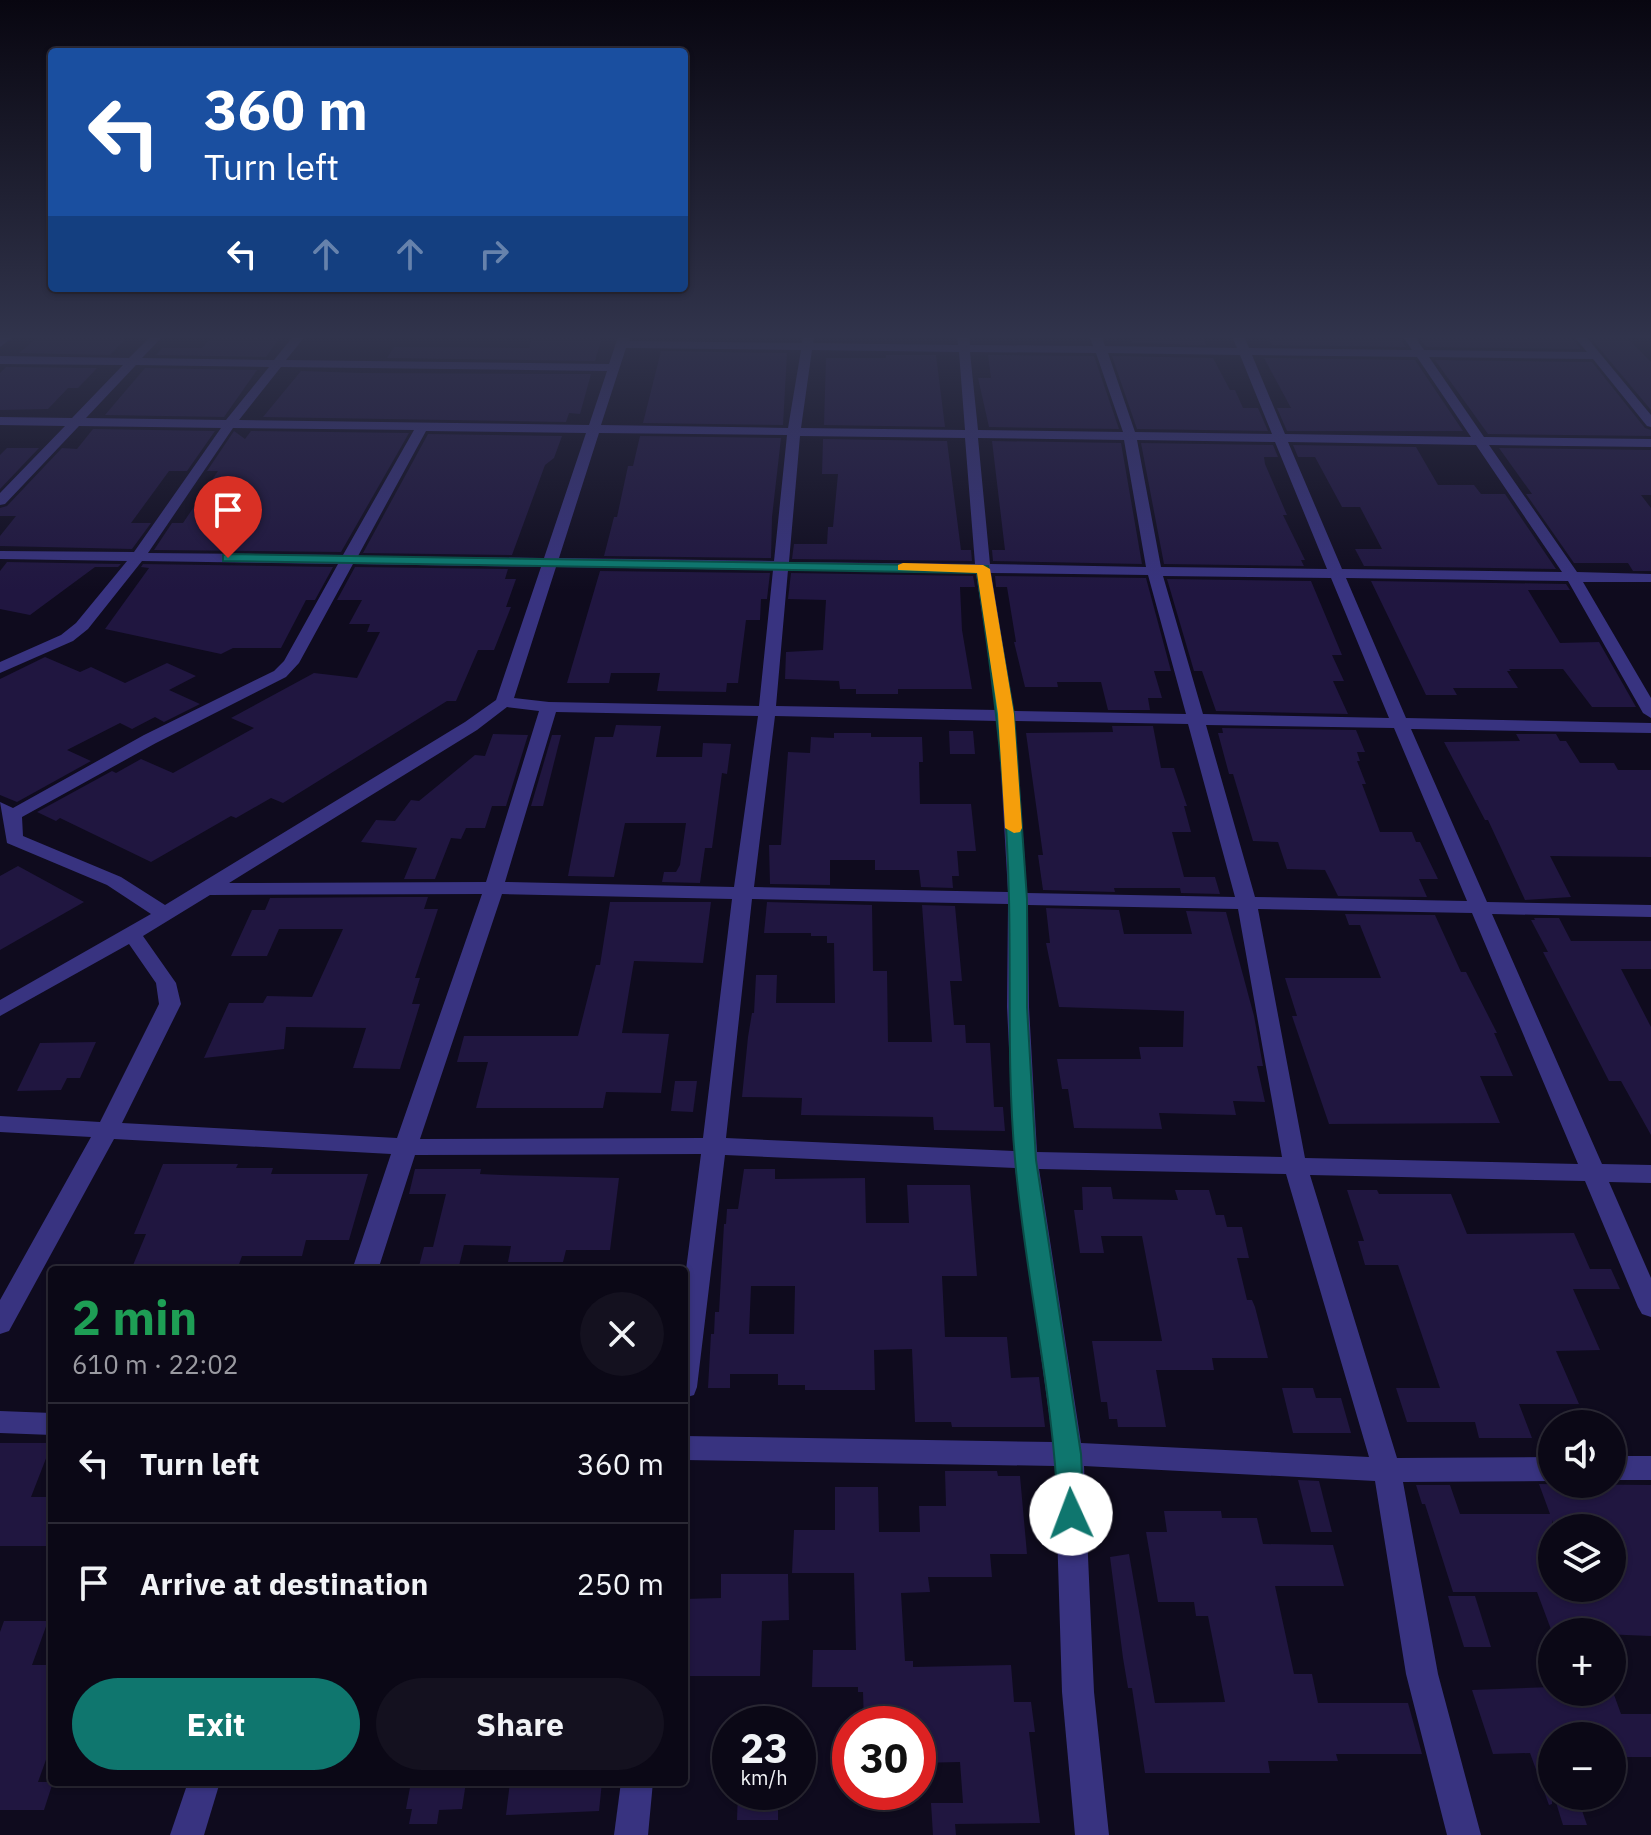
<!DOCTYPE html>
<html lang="en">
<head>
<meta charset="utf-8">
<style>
  body { margin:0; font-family:"IBM Plex Sans",sans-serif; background:#14111f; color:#f1f3f6; height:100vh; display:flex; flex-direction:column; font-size:30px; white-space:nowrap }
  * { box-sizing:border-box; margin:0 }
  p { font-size:26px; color:#9a9aa1 }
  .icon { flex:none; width:44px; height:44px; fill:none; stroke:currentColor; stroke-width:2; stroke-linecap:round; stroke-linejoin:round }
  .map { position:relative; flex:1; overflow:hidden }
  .details { position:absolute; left:48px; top:1266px; width:640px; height:520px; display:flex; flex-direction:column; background:#0b0816; border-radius:8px; box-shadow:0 2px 6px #0004,0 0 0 2px #2b2935 }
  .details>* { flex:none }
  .guide { position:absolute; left:48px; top:48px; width:640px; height:244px; border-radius:8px; box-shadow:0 2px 6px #0004,0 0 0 2px #2b2935; background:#1a4fa0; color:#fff; overflow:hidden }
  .fabs { position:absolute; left:1538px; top:1410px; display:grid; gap:16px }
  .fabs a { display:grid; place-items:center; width:88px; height:88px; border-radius:50%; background:#0b0816; box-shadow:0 2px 6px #0004,0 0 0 2px #2b2935; font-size:40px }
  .speed { position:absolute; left:712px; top:1706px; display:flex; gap:16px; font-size:40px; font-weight:700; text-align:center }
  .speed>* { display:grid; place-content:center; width:104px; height:104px; border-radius:50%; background:#0b0816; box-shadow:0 2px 6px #0004,0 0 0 2px #2b2935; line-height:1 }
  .speed small { font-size:20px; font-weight:400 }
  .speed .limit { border:12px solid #d22; background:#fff; color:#111 }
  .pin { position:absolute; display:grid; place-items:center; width:68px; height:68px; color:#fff; margin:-82px -34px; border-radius:50% 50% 50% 0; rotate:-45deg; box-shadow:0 0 8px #0007 }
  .pin .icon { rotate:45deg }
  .me { position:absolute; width:88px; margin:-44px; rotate:358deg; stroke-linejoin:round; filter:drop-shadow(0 0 6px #0008) }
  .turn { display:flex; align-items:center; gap:28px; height:168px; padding:0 24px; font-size:36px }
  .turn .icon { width:104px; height:104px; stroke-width:2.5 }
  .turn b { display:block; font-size:56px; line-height:68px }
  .lanes { display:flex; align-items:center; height:76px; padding:0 24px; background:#0003; justify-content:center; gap:40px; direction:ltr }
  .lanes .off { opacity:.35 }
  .round { display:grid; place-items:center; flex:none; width:84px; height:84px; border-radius:42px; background:#14111f }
  .overview { display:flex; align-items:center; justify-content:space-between; height:136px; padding:0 24px }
  h1 { font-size:48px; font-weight:700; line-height:60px; color:#1e9e55 }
  .action { display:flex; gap:16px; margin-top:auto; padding:16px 24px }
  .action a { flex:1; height:92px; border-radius:48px; background:#0f766e; color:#fff; font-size:32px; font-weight:700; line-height:92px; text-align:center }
  .action a+a { background:#14111f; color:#f1f3f6 }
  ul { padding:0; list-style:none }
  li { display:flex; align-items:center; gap:24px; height:120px; padding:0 24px; border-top:2px solid #2b2935 }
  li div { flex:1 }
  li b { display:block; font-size:30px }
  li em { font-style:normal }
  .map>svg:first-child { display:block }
  .building { fill:#201640; fill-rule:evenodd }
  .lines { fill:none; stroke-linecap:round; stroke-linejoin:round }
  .minor { fill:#383380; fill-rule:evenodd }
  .route { fill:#0f766e; stroke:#0a4d48; stroke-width:2 }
  .slow { fill:#f59e0b }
</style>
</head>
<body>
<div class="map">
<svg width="1651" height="1835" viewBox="0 0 1651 1835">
  <rect width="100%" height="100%" fill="#0f0b1e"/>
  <!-- building -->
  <g class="building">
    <polygon points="130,334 110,355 19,353 41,335"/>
    <polygon points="215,334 282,334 266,357 156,355 162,348 202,348"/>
    <polygon points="533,334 603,334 595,361 387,358 394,347 529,348"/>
    <polygon points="1265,334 1400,339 1406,347 1272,345"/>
    <polygon points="1424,334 1570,336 1581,349 1426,347 1420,339 1428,339"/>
    <polygon points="1589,336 1625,336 1651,362 1651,410"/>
    <polygon points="1161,338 1203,338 1206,345 1132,343 1130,339"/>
    <polygon points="661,351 787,353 783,425 643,423"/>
    <polygon points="886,355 936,355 945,427 824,425 826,358 886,358"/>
    <polygon points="988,355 1094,356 1119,429 989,427 978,378 991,378"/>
    <polygon points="1112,356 1213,358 1230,390 1235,390 1243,408 1258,408 1268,431 1137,429"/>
    <polygon points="1264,358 1415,360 1463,431 1287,431 1277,408 1291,408"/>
    <polygon points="1435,360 1592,362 1645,428 1651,430 1651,436 1488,434"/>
    <polygon points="6,367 97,368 78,388 68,388 48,409 0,410 0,373"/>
    <polygon points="145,368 257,370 224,417 105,415"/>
    <polygon points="301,371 362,373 591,374 580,414 569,413 566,422 263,417"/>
    <polygon points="93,429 215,431 187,471 169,471 131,523 151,523 132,549 0,546 0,536 16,516 0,516 0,508 7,506 62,448 77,449"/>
    <polygon points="234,431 245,439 251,431 409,433 341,552 154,550 172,523 183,523 218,471 207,471"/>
    <polygon points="428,434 562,436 554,458 545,465 512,555 363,553"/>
    <polygon points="640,436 781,438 772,517 771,558 604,556 614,517 617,517 628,466 633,466"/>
    <polygon points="823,439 947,441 961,550 971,550 972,561 792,559 794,544 827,544 828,527 833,527 838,474 822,474"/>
    <polygon points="992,441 1121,443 1142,564 993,561 992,550 1005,550"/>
    <polygon points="1141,443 1273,445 1278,457 1264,457 1265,464 1287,515 1283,515 1305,560 1301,560 1304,566 1164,564"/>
    <polygon points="1293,445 1416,447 1438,485 1474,485 1481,494 1505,494 1556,569 1364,566 1355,549 1382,549 1360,507 1342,507 1315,457 1298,457"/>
    <polygon points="7,448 39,448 0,489 0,455"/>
    <polygon points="1499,448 1651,450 1651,495 1641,495 1651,508 1651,571 1633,571 1628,563 1574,563 1526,494 1532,494"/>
    <polygon points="7,562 121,564 118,567 95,567 30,615 0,609 0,571"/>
    <polygon points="143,564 333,567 315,600 306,600 281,648 233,648 221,654 105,629 149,568 141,567"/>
    <polygon points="355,567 508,569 505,579 516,579 506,607 511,607 494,650 478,650 456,701 447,701 283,803 271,798 236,818 231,816 151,862 60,818 56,821 37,812 112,771 116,773 141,759 173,773 254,728 231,718 314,673 357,678 380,632 367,632 370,624 349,624 362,600 337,600"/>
    <polygon points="600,571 770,573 767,599 761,599 760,620 746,620 738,683 727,683 726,692 657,691 660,673 611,673 609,683 567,683"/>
    <polygon points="791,573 973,576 975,587 960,587 962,630 972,689 898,689 898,694 856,694 856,689 840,689 839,681 785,679 786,652 823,650 826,600 788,599"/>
    <polygon points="995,576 1146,578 1171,671 1154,671 1162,698 1148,698 1150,710 1108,710 1101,682 1057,682 1058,687 1025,687 1014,642 1016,642 1007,587 996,587"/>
    <polygon points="1167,579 1311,581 1342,655 1332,655 1344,681 1333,681 1348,714 1216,711 1202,671 1194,671"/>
    <polygon points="1371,581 1566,584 1570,590 1528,590 1560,643 1599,642 1636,707 1592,707 1563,669 1509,669 1511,671 1507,671 1518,688 1453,688 1457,695 1426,695"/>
    <polygon points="45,657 80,672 91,667 125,683 167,663 196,676 169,690 200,704 164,722 155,717 132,729 120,723 67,750 91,761 17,802 0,795 0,679"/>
    <polygon points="616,725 661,726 656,757 702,757 703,743 731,744 727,774 722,773 712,848 705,848 700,883 662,882 664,872 676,872 680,865 686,823 625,823 614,877 568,876 595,737 613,737"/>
    <polygon points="1112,726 1153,726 1161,768 1174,768 1187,806 1184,806 1191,832 1172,832 1184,877 1215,877 1220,894 1181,893 1180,888 1114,888 1115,892 1043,890 1038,855 1043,855 1026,733 1113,732"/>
    <polygon points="1222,728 1356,730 1365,752 1357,752 1360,761 1357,761 1366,784 1362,784 1380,832 1412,832 1416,842 1420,842 1438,879 1419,879 1427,897 1338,896 1325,870 1287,869 1278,842 1253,841 1233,774 1229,774 1218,733 1223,733"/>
    <polygon points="949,731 973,731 975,754 950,754"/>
    <polygon points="834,733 871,733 871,737 922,737 923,762 919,762 920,804 971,804 976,851 957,851 959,876 952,876 953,888 921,887 919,870 875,870 875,860 830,860 830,885 770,884 769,845 781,845 788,752 810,753 811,737 834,738"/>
    <polygon points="493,734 528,735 506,806 492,806 485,828 466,828 461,839 451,838 435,879 404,879 417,848 361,842 376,820 395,821 411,800 419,801 475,755 485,756"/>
    <polygon points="1516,734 1556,734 1560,741 1566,741 1580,763 1614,763 1618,770 1651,770 1651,857 1550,856 1571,897 1525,900 1488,820 1485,820 1444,742 1520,741"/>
    <polygon points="552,735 561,735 543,806 531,806"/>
    <polygon points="18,866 84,902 0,950 0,876"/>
    <polygon points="397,897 428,897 424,909 438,909 415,978 420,978 412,1004 420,1004 400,1069 353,1068 366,1028 286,1027 284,1049 204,1058 229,1003 263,1003 267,996 312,997 343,929 279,929 267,956 231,956 252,910 265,910 270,898"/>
    <polygon points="610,902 711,902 703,963 634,961 622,1033 669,1034 661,1093 606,1092 603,1108 476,1108 488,1062 457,1062 464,1036 578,1036 596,965 600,965"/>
    <polygon points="767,902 872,905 873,971 887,971 888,1042 932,1042 922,905 955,906 962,981 950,981 954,1025 965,1025 966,1043 990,1043 994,1107 1003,1107 1005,1131 934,1130 933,1117 801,1115 802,1098 742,1097 748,1037 752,1013 754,1013 756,975 777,975 776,1003 835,1003 834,943 827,943 827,936 811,936 811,933 764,933"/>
    <polygon points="1046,908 1119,910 1124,934 1192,934 1186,911 1226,912 1254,1016 1263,1066 1257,1066 1265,1102 1233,1101 1236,1115 1159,1113 1162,1129 1074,1128 1068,1089 1062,1089 1057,1059 1141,1059 1139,1047 1183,1047 1184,1011 1059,1007 1046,943 1050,943"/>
    <polygon points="1345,914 1435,915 1461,972 1466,972 1497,1033 1494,1033 1513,1076 1480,1076 1500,1123 1329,1124 1292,1016 1297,1016 1285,978 1381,978 1360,925 1349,925"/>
    <polygon points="1534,918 1559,918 1571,941 1651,941 1651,969 1621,969 1651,1027 1651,1135 1621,1081 1609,1081 1543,952 1548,952 1531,920 1535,920"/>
    <polygon points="96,1042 80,1078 67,1078 61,1090 17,1091 40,1043"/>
    <polygon points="675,1081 697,1081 693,1112 671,1111"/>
    <polygon points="163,1164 238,1164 236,1168 273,1168 271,1174 368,1174 349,1240 306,1240 302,1256 242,1256 237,1270 131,1270 146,1234 134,1234"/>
    <polygon points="415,1169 481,1169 480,1174 502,1175 619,1178 610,1250 566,1250 563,1262 508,1262 511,1246 464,1245 458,1270 418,1270 424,1247 433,1247 446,1194 409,1194"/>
    <path d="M744,1169H775V1179L865,1178L866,1223H909L907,1185H970L977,1276H942L945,1337H1007L1011,1378L1039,1377L1045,1427H952L951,1422H915L912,1349L874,1350L875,1390H805V1385H778V1374H730V1388H708L711,1334H714L715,1312H719L724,1224H726L727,1209H738ZM751,1286H795L794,1334H749Z"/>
    <polygon points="1082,1187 1111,1187 1113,1199 1178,1200 1175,1190 1209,1190 1216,1215 1224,1215 1227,1227 1242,1227 1249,1258 1237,1258 1247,1300 1252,1300 1255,1307 1268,1358 1212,1358 1214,1370 1156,1370 1166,1427 1118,1427 1117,1419 1109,1419 1107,1402 1101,1402 1092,1341 1162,1341 1142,1236 1101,1236 1104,1253 1080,1253 1074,1210 1083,1210"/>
    <polygon points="1347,1190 1377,1190 1379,1194 1451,1194 1467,1234 1574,1233 1590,1269 1611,1269 1620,1289 1573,1289 1600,1350 1556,1351 1579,1404 1519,1404 1532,1438 1479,1438 1475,1422 1407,1422 1396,1388 1440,1388 1398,1265 1365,1265 1358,1241 1364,1241"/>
    <polygon points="1282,1388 1313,1388 1316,1398 1341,1398 1351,1433 1293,1433"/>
    <polygon points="0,1443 52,1443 31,1497 52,1497 52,1546 0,1546"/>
    <polygon points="945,1471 997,1471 998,1476 1020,1476 1027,1554 990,1554 992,1577 928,1577 930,1592 901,1593 905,1661 913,1661 913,1667 1011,1665 1014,1702 1031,1702 1035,1732 1029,1732 1040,1823 955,1824 956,1835 933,1835 931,1803 963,1803 960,1762 918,1763 918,1724 864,1724 863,1692 858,1692 858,1687 812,1687 813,1650 856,1650 854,1573 792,1573 794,1530 835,1530 835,1487 878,1487 879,1532 920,1532 919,1506 946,1506"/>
    <polygon points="1298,1480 1319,1481 1332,1532 1311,1532"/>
    <path d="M1539,1484L1651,1485V1636L1552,1632L1537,1592H1453L1425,1504H1422L1416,1485H1450L1460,1514H1550ZM1552,1520L1554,1526H1612V1591L1552,1592Z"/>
    <polygon points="1164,1511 1221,1511 1222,1518 1257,1518 1263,1544 1333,1545 1344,1586 1275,1586 1294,1674 1312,1674 1318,1703 1408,1703 1422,1754 1336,1754 1338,1761 1268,1761 1270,1773 1145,1773 1132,1688 1128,1688 1123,1658 1110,1557 1129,1554 1155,1703 1225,1702 1208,1616 1196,1616 1194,1602 1158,1602 1146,1532 1167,1532"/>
    <polygon points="721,1574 788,1574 789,1620 762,1621 760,1676 684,1676 684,1599 721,1598"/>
    <polygon points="1448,1596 1475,1596 1491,1647 1464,1647"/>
    <polygon points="4,1621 48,1621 32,1665 52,1665 52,1743 38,1782 53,1782 44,1810 0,1810 0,1632"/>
    <polygon points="1552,1687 1552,1692 1613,1692 1621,1714 1651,1714 1651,1757 1612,1757 1612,1736 1552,1736 1552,1804 1549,1805 1530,1753 1493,1754 1472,1690"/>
    <polygon points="411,1782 466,1782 462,1809 439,1810 437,1824 409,1824 412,1809 406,1809"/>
    <polygon points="510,1782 602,1782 599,1811 506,1815"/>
    <polygon points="738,1792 778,1792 778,1820 737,1820"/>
    <polygon points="1554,1796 1577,1796 1587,1825 1563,1825"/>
  </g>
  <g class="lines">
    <!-- minor -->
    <g class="minor">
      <polygon points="4,334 17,334 0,347 0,338"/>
      <path d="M153,334H165L142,358L274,360L295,334H307L286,360L609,364L619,334H631L629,341L802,343L803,334H815L813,343L958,345L957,334H969L970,345L1093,346L1089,334H1101L1105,346L1237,348L1231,334H1243L1249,348L1412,350L1401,334H1413L1424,350L1587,352L1572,334H1584L1651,415V427L1647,426L1593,359L1429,357L1484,437L1651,439V447L1489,445L1577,572L1651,574V582H1583L1651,698V718L1643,713L1568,581L1346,578L1406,718L1651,723V733L1411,729L1487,902L1651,905V917L1492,914L1602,1164L1651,1165V1183L1609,1182L1651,1278V1317L1642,1314L1638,1307L1585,1181L1310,1175L1397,1458L1552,1457V1481L1403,1482L1438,1674L1481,1835H1447L1406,1674L1375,1481L1084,1466L1094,1692L1109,1835H1075L1062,1692L1055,1466L684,1460V1436L1053,1442L1015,1168L725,1155L697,1387L694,1395L684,1398V1285L701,1154L415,1155L378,1270H352L391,1154L114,1139L9,1331L0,1334V1300L91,1137L0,1132V1116L100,1122L159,1004L156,983L129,944L0,1016V1000L151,914L107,885L7,843L0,802L13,808L144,735L274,671L284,661L338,564L142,561L88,629L73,641L0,673V662L61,635L76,623L127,561L0,559V551L134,552L221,428L79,426L5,504L0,505V493L65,426L0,425V417L72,418L123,365L0,364V356L129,358ZM626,348L801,350L788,428L601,425ZM812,350L959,352L965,430L801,428ZM970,352L1096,353L1123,432L978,430ZM1108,353L1240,355L1272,434L1135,432ZM1252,355L1417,357L1471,437L1285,434ZM136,365L269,367L226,420L86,418ZM281,367L607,371L589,425L239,420ZM233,428L414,430L343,555L148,553ZM426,431L586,433L544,558L358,556ZM599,433L787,435L774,561L559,558ZM800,436L965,438L975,564L789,562ZM978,438L1124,440L1146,567L990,564ZM1137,440L1275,442L1327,569L1161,567ZM1288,442L1476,445L1562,572L1342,569ZM353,564L541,567L496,700L465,722L165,905L121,877L23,836L22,817L156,743L286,677L299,663ZM556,567L773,570L759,706L549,702L514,698ZM788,570L976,573L997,710L776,706ZM991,573L1148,575L1186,714L1014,711ZM1163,576L1331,578L1389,718L1203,714ZM507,707L539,711L486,882L229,883L477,730ZM556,712L758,716L734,887L505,882ZM775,716L998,721L1008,892L754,887ZM1015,721L1188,724L1235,897L1027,893ZM1206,725L1394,728L1467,901L1255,897ZM482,894L397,1138L122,1123L181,1004L176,983L143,936L210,895ZM502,894L732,899L703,1138L420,1139ZM752,899L1008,904L1007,1007L1014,1151L726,1138ZM1028,905L1238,909L1282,1157L1037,1152L1029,1007ZM1258,909L1472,913L1578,1164L1305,1158ZM1039,1169L1286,1174L1369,1457L1081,1443Z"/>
      <polygon points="0,1411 52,1413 52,1435 0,1433"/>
      <rect x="1612" y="1456" width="39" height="24"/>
      <polygon points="188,1782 220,1782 204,1835 170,1835"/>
      <polygon points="621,1782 653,1782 648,1835 614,1835"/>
    </g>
  </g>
  <!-- sky -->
  <linearGradient id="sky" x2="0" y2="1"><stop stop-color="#080610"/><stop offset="0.57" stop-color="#31344c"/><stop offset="1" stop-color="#31344c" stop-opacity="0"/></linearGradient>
  <rect width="1651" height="591" fill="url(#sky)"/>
  <!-- route -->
  <path class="route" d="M228,554L988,566L1014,714L1027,899V1007L1036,1160L1081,1454L1084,1514L1080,1522L1071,1525L1062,1522L1058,1514C1054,1394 1025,1278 1015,1159C1007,1072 1011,985 1009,899C1007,789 993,681 977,573L223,561V555Z"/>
  <!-- slow -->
  <polygon class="slow" points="903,563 983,565 990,569 1014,714 1022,828 1020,832 1014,833 1005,828 998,714 977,573 898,570 898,565"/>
</svg>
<div class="fabs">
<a><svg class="icon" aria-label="sound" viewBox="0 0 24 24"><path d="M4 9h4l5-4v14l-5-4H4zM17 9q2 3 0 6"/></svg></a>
<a><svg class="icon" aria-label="layers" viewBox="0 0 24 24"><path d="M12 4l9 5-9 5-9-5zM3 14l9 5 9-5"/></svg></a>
<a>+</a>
<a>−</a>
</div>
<div class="speed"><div>23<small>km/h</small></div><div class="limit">30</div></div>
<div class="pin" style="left:228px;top:558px;background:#d93025"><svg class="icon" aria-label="arrive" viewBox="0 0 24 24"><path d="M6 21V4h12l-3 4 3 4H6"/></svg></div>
<svg class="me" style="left:1071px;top:1514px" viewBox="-20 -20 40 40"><circle r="19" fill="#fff"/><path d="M0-13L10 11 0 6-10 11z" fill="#0f766e"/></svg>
<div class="guide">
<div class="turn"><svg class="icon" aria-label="left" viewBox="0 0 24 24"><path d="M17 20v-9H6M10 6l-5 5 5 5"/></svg><div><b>360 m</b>Turn left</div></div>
<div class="lanes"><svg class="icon" aria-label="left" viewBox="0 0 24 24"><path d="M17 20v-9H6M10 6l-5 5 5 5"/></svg><svg class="icon off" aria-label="ahead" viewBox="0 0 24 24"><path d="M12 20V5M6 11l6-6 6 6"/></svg><svg class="icon off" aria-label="ahead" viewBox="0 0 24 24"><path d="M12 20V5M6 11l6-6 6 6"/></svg><svg class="icon off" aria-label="right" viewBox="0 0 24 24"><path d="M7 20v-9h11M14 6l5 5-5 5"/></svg></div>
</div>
<section class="details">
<div class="overview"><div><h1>2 min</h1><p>610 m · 22:02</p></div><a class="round"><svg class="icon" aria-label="close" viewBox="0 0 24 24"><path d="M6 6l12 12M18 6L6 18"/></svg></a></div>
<ul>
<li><svg class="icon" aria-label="left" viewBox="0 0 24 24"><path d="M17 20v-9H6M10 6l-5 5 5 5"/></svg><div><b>Turn left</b></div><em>360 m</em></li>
<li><svg class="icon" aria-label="arrive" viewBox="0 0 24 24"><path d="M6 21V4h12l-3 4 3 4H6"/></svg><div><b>Arrive at destination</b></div><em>250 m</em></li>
</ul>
<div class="action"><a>Exit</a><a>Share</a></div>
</section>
</div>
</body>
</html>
